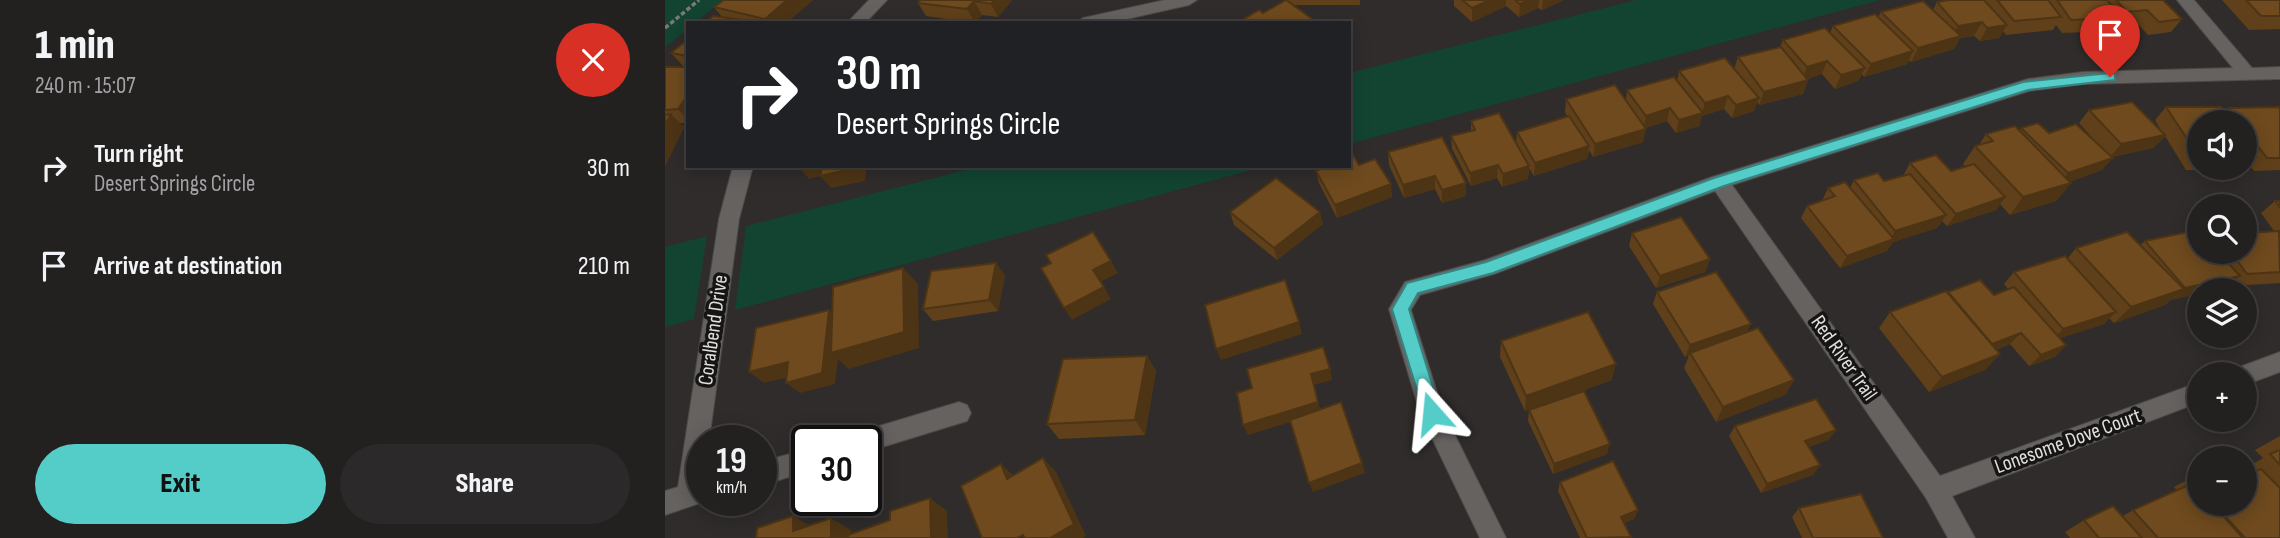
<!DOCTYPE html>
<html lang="en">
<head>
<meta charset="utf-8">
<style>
  body { margin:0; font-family:"Sofia Sans Condensed",sans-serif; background:#2b2929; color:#f1f3f6; height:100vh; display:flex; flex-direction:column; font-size:26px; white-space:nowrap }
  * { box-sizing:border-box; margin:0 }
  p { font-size:23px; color:#a3a3a5 }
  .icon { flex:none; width:38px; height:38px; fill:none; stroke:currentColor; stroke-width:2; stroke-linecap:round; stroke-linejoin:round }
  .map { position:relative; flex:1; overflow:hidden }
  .panel { display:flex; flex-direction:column; background:#232120; width:665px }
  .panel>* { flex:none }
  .banner { position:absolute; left:21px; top:21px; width:665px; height:147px; border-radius:0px; box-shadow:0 4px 18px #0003,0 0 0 2px #403e3e; background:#202124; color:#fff; overflow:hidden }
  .tools { position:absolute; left:1522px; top:110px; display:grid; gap:14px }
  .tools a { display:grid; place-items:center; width:70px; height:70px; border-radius:50%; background:#232120; box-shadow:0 4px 18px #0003,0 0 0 2px #403e3e; font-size:35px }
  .speed { position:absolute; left:21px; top:425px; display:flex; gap:14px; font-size:35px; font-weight:700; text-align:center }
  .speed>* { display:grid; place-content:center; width:91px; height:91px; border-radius:50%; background:#232120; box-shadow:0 4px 18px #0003,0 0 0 2px #403e3e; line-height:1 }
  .speed small { font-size:18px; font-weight:400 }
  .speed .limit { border:4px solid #111; border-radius:10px; background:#fff; color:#111 }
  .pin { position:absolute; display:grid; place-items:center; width:60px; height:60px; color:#fff; margin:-72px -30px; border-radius:50% 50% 50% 0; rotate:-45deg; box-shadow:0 0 7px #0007 }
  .pin .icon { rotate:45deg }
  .me { position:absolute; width:77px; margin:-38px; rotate:342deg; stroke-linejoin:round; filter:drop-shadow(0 0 5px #0008) }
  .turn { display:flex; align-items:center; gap:24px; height:147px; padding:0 35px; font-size:32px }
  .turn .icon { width:91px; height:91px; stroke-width:2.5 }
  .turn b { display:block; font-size:49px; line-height:60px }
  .round { display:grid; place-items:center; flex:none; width:74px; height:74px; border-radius:37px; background:#2b2929 }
  .headline { display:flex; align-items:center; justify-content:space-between; height:119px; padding:0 35px }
  h1 { font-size:42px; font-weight:800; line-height:52px }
  .button { display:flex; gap:14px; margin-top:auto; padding:14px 35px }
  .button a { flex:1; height:80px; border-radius:42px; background:#54cdc8; color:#111; font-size:28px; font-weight:800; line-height:80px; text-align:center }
  .button a+a { background:#2b2929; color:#f1f3f6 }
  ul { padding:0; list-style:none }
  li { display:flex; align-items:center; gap:21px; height:98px; padding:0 35px }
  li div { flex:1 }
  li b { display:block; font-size:26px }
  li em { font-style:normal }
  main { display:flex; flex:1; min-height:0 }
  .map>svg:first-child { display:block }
  .green { fill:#134431 }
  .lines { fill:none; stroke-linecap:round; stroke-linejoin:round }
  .minor-casing { stroke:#4c4a49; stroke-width:2 }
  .path { stroke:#7c7a79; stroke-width:3.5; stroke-dasharray:4.5 2.5; stroke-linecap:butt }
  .minor { fill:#656260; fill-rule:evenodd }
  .wall { fill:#5f401a }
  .shaded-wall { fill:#4d3415 }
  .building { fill:#6e4a1e; stroke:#4d3415; stroke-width:2 }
  .route { fill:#54cdc8; stroke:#378582; stroke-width:2 }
  .labels { text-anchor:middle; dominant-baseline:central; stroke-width:7; stroke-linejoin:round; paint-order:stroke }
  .street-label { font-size:21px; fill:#e1e0df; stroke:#161514 }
</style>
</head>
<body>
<main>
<section class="panel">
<div class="headline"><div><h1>1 min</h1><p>240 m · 15:07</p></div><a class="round" style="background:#d93025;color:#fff"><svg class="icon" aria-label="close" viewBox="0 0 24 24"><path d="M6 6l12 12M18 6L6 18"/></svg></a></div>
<ul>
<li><svg class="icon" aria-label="right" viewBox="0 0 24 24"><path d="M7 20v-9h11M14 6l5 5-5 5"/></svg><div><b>Turn right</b><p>Desert Springs Circle</p></div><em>30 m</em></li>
<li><svg class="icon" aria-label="arrive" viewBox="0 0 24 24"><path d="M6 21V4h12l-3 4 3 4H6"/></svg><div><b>Arrive at destination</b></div><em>210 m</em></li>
</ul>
<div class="button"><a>Exit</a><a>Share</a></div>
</section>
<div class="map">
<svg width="1615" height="538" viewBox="0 0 1615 538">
  <rect width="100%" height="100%" fill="#2f2c2b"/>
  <!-- green -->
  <g class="green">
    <polygon points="0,0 58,0 30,23 23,23 23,29 0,47"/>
    <polygon points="971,0 1215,0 684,144 684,73"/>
    <polygon points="316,166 601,166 70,310 81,226"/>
    <polygon points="42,236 29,319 0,327 0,247"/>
  </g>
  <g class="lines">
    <!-- minor casing -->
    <g class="minor-casing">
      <g id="minor">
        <polygon points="204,0 222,0 200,23 182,23"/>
        <polygon points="500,0 532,0 524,5 444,23 410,23 418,18"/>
        <polygon points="1512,0 1529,0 1587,68 1615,67 1615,79 1418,84 1364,91 1067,185 1275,476 1535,382 1535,402 1287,496 1310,538 1283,538 1261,498 1050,191 829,274 755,295 746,310 778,411 841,538 815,538 755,413 724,309 740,282 820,260 1047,177 1363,79 1418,72 1568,68"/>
        <polygon points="68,166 88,166 74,219 44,441 37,441 37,500 44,500 0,515 0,491 13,487 54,219"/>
        <polygon points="1615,352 1615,372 1580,385 1580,374 1569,374 1572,368"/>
        <polygon points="294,402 302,405 306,413 302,421 201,452 201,441 189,441 193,433 201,430"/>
        <polygon points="142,449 142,471 96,486 96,462"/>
      </g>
    </g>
    <!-- path -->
    <polyline class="path" points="0,28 34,0"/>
    <!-- minor -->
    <use href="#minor" class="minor"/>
  </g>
  <!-- wall -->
  <g class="wall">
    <polygon points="148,0 121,23 40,23 57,17 49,7"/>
    <polygon points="347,0 333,17 317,15 310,23 261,16 253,3"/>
    <polygon points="623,0 695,0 695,5 628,5 598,13 623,2"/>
    <polygon points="789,0 899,0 877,10 873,8 854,17 841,6 807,22 789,6"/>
    <polygon points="1284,0 1498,0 1517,19 1506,32 1483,35 1472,23 1453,25 1451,24 1446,31 1397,33 1391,25 1388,30 1341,35 1338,31 1334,38 1315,41 1309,36 1295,38 1289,49 1246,62 1244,60 1242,64 1199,77 1197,74 1193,81 1170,89 1157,74 1142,79 1143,80 1138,94 1094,105 1092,102 1089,111 1067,118 1059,109 1037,116 1034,126 1011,133 1002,121 980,128 978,142 928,157 924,150 922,159 869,176 864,168 863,179 837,187 832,178 806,186 787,149 786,136 806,131 806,121 851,143 852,132 903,117 900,112 901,99 961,100 962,90 1012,81 1014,71 1069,69 1073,57 1115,47 1118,40 1165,33 1168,26 1213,17 1216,12 1268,10 1272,2"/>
    <polygon points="1557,0 1615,0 1615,29 1584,30"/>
    <polygon points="23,39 23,123 14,123 19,127 0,166 0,67 19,67 6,53"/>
    <polygon points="1501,107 1560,113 1564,108 1615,107 1615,170 1589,171 1584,164 1580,168 1580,122 1535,122 1535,168 1580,168 1578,170 1521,170 1500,136 1488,148 1447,157 1437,170 1404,182 1406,183 1391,201 1345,215 1335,204 1331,210 1282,226 1277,221 1272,228 1228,242 1222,251 1175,268 1136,218 1142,206 1157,201 1163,188 1185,188 1189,180 1219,181 1238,176 1245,163 1286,171 1301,167 1298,164 1310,146 1314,145 1321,134 1354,131 1356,128 1432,143 1414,123 1424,110 1497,132 1490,120"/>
    <polygon points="723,152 801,183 801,196 777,203 770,189 739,198 724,165"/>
    <polygon points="694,165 727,197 672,218 654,183 651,171"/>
    <polygon points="1610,201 1615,201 1615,283 1567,286 1566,284 1560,288 1535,290 1535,294 1506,299 1500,305 1449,323 1444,318 1439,324 1395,338 1401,345 1390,357 1364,366 1345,344 1331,350 1335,354 1320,370 1264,392 1214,328 1225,312 1283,292 1329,295 1343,289 1339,284 1349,272 1402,259 1411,248 1475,245 1480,241 1535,252 1580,252 1609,231 1596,213"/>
    <polygon points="565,212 658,224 612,260 569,225"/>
    <polygon points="967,233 1045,259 1040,272 991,288 964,246"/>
    <polygon points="340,275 333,311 268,321 258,309"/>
    <polygon points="992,292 1086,324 1081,332 1129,380 1120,395 1051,422 1019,368 1024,355 1020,357 988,304"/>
    <polygon points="836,341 947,380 860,411 835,357"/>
    <polygon points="482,356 491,371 480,435 394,439 382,424"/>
    <polygon points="864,410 942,454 888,474 863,421"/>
    <polygon points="1070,426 1171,430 1163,440 1144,447 1155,465 1148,475 1096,493 1064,436"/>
    <polygon points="1615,436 1615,538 1405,538 1400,532 1419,520 1458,516 1468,510 1511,490 1509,487 1535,473 1535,504 1580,504 1586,473 1581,468 1598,458 1590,450"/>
    <polygon points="895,482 973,510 969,519 959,523 966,538 915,538 893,491"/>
    <polygon points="1134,508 1218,538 1137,538 1127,517"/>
  </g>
  <!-- shaded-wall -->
  <g class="shaded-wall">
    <polygon points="122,0 148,0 121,23 103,23 100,19"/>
    <polygon points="329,0 347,0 333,17 326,4"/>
    <polygon points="825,0 841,0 841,6 807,22 807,8"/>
    <polygon points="862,0 874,0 873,8 854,17 855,4"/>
    <polygon points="878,0 899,0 877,10"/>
    <polygon points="309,1 317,15 310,23 302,9"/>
    <polygon points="1317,22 1309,36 1295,38 1289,49 1246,62 1253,48 1285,39 1293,26"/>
    <polygon points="1342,25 1334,38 1315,41 1322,28"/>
    <polygon points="1248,51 1242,64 1199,77 1206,64"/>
    <polygon points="1162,61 1157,74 1137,80 1142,67"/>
    <polygon points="1200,68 1193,81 1170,89 1176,75"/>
    <polygon points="1143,80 1138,94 1094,105 1099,92"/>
    <polygon points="23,95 23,120 13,109"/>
    <polygon points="1063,96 1059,109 1037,116 1034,126 1011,133 1014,120 1037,113 1040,103"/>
    <polygon points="1094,98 1089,111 1067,118 1071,105"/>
    <polygon points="1005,108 1002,121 978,129 981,116"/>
    <polygon points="6,114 19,127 0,166 0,125"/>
    <polygon points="981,129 978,142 928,157 930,144"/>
    <polygon points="1500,135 1488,148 1445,157 1456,144"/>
    <polygon points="924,146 922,159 869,176 870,163"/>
    <polygon points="1448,158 1437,170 1392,186 1403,173"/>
    <polygon points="833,165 832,178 806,186 805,173"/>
    <polygon points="133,166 202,166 200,181 166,188 155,176 144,179"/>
    <polygon points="864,166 863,179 837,187 838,174"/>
    <polygon points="770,176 770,189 739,198 738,185"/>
    <polygon points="801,183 801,196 777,203 777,190"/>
    <polygon points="1406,183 1391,201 1345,215 1358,197"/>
    <polygon points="726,184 727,197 672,218 670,205"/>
    <polygon points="1340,197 1331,210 1282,226 1291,214"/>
    <polygon points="655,212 658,224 612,260 609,248"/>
    <polygon points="1281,215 1272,228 1228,242 1222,251 1175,268 1182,256 1224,241 1230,231"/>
    <polygon points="1045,259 1040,272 991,288 995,276"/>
    <polygon points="446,261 453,273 435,282 428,270"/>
    <polygon points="331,263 340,275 333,311 324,300"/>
    <polygon points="238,268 253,284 254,348 184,369 173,359 170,384 135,393 121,383 164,310 176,322"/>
    <polygon points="1575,276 1560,288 1550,290 1535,290 1535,294 1507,300 1520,288"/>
    <polygon points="439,287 446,299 407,320 399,308"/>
    <polygon points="1519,289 1500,305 1449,323 1466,307"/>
    <polygon points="1451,312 1439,324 1387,341 1398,329"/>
    <polygon points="634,322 637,334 556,360 551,349"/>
    <polygon points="1086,324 1080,335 1025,353 1024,355 1020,357 1025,345"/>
    <polygon points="1356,333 1345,344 1317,355 1327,344"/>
    <polygon points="1401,345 1390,357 1364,366 1376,355"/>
    <polygon points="1335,354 1320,370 1264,392 1277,377"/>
    <polygon points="482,356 491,371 480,435 470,420"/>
    <polygon points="123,362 137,374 99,383 84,372"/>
    <polygon points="951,364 947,380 860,411 861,396"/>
    <polygon points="665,369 667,380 649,385 656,413 583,435 578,425 646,374"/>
    <polygon points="1129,380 1120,395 1051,422 1058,407"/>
    <polygon points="1171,430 1163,440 1133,451 1140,441"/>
    <polygon points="945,444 942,454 888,474 889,464"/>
    <polygon points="378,458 391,472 421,536 418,538 385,538"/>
    <polygon points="697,463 700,473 648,492 644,483"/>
    <polygon points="336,464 350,477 342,479"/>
    <polygon points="1155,465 1148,475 1096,493 1102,484"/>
    <polygon points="265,498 282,511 283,538 266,538"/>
    <polygon points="973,510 969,519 952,526 956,517"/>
    <polygon points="128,516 149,528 128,531"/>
    <polygon points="166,518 186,530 186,538 166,538"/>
  </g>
  <!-- building -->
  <g class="building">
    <polygon points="59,0 122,0 100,19 49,7"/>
    <polygon points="255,0 329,0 326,4 309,1 302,9 253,3"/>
    <polygon points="621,0 653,23 572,23 594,10 598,13"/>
    <polygon points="797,0 825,0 807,8"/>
    <polygon points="850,0 862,0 855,4"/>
    <polygon points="1284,0 1319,0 1342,25 1322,28 1317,22 1293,26 1272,2"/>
    <polygon points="1332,0 1383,0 1396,17 1349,21"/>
    <polygon points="1392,0 1442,0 1456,18 1406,20"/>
    <polygon points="1451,0 1498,0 1517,19 1494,22 1482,10 1462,12"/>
    <polygon points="1581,0 1615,0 1615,16 1596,16"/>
    <polygon points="1258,1 1296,36 1253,48 1216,12"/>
    <polygon points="1210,14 1248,51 1206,64 1168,26"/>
    <polygon points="48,16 92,22 40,23"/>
    <polygon points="1160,28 1200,68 1176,75 1162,61 1142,67 1118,40"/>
    <polygon points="23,39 23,56 6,53"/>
    <polygon points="1116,47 1143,80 1099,92 1073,57"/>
    <polygon points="1060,58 1094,98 1071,105 1063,96 1040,103 1014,71"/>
    <polygon points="0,67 23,67 23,95 13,109 0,110"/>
    <polygon points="1009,77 1038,113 1014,120 1005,108 981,116 962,90"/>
    <polygon points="950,85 981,129 930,144 901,99"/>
    <polygon points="1467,102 1500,135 1456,144 1424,110"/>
    <polygon points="1501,107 1556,107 1567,122 1535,122 1535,157 1534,157"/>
    <polygon points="1615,107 1615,158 1602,158 1580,129 1580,122 1575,122 1564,108"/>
    <polygon points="834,113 864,166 838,174 833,165 805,173 786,136 810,130 806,121"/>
    <polygon points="6,114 0,125 0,115"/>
    <polygon points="904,116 924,146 870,163 852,132"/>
    <polygon points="1373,123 1384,133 1411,124 1448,158 1403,173 1356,128"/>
    <polygon points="1350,126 1406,183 1358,197 1310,146 1328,141 1321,134"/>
    <polygon points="777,137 801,183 777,190 770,176 738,185 723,152"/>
    <polygon points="1580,142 1591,157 1580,157"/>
    <polygon points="684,150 685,150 694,165 710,159 726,184 670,205 651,171 663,166 684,166"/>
    <polygon points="1271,155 1286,171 1309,164 1340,197 1291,214 1245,163"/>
    <polygon points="157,166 190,166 190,168 155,176"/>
    <polygon points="1213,173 1219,181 1245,174 1281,215 1230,231 1189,180"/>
    <polygon points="611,178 655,212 609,248 565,212"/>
    <polygon points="1180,182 1229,239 1182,256 1142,206 1170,196 1163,188"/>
    <polygon points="1610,201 1615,201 1615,207"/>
    <polygon points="1016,217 1045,259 995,276 967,233"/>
    <polygon points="1532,230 1535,233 1535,252 1553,252 1575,276 1520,288 1480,241"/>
    <polygon points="1614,231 1615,272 1582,274 1566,252 1580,252 1580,233"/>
    <polygon points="428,232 446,261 428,270 439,287 399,308 376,268 386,263 381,255"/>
    <polygon points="1462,232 1519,289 1466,307 1411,248"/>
    <polygon points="1400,256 1451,312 1398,329 1349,272"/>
    <polygon points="331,263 324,300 258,309 266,271"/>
    <polygon points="238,268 239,332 166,353 168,287"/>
    <polygon points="1051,272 1086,324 1025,345 992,292"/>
    <polygon points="620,280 634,322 551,349 540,305"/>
    <polygon points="1315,280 1329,295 1349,287 1401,345 1376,355 1356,333 1327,344 1283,292"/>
    <polygon points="1281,291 1335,354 1277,377 1225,312"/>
    <polygon points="164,310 157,373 121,383 123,362 84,372 91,328"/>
    <polygon points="923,312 951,364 861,396 836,341"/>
    <polygon points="1093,328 1129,380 1058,407 1025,353"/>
    <polygon points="658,347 665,369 646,374 653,402 578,425 572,393 587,388 582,369"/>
    <polygon points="482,356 470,420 382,424 398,359"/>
    <polygon points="919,391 945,444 889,464 864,410"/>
    <polygon points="1151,399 1171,430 1140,441 1155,465 1102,484 1070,426"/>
    <polygon points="676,402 697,463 644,483 625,420"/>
    <polygon points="1615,450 1615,465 1605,454"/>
    <polygon points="378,458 409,524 385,538 360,538 358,535 352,538 317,538 296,486 336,464 342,479"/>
    <polygon points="948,461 973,510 956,517 966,537 922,538 895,482"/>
    <polygon points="1596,469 1615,488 1615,538 1580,538 1549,504 1580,504 1580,476"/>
    <polygon points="1535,473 1535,489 1524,478"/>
    <polygon points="1528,483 1535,491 1535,504 1547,504 1578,538 1493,538 1468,510"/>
    <polygon points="1196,494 1218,538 1148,538 1134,508"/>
    <polygon points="265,498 266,538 183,538 183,535 225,520 225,511"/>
    <polygon points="1448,506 1477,538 1434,538 1419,520"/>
    <polygon points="128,516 128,531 166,518 166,538 91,538 92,528"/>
  </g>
  <!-- route -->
  <polygon class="route" points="1445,73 1450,74 1450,80 1363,90 1059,186 828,273 753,293 744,309 776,413 773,419 767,421 761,419 727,309 742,283 821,262 1049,178 1358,82"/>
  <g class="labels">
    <!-- street labels -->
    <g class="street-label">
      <text transform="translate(48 330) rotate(-82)">Coralbend Drive</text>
      <text transform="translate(1179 358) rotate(55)">Red River Trail</text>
      <text transform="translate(1403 441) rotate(-20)">Lonesome Dove Court</text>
    </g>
  </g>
</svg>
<div class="tools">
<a><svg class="icon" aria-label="sound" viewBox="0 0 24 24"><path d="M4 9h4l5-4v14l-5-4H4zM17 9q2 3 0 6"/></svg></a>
<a><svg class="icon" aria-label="search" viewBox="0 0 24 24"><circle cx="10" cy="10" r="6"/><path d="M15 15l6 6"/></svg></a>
<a><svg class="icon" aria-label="layers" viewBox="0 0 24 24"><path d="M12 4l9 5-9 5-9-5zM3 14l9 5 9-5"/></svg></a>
<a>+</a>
<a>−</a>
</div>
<div class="speed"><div>19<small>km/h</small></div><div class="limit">30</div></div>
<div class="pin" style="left:1445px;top:77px;background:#d93025"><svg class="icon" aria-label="arrive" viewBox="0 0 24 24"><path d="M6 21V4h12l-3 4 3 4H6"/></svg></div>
<svg class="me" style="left:767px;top:413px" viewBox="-20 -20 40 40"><path d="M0-17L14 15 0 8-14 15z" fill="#54cdc8" stroke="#fff" stroke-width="4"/></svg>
<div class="banner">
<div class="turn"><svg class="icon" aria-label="right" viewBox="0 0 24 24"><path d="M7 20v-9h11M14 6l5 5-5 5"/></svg><div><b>30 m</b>Desert Springs Circle</div></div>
</div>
</div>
</main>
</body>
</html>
